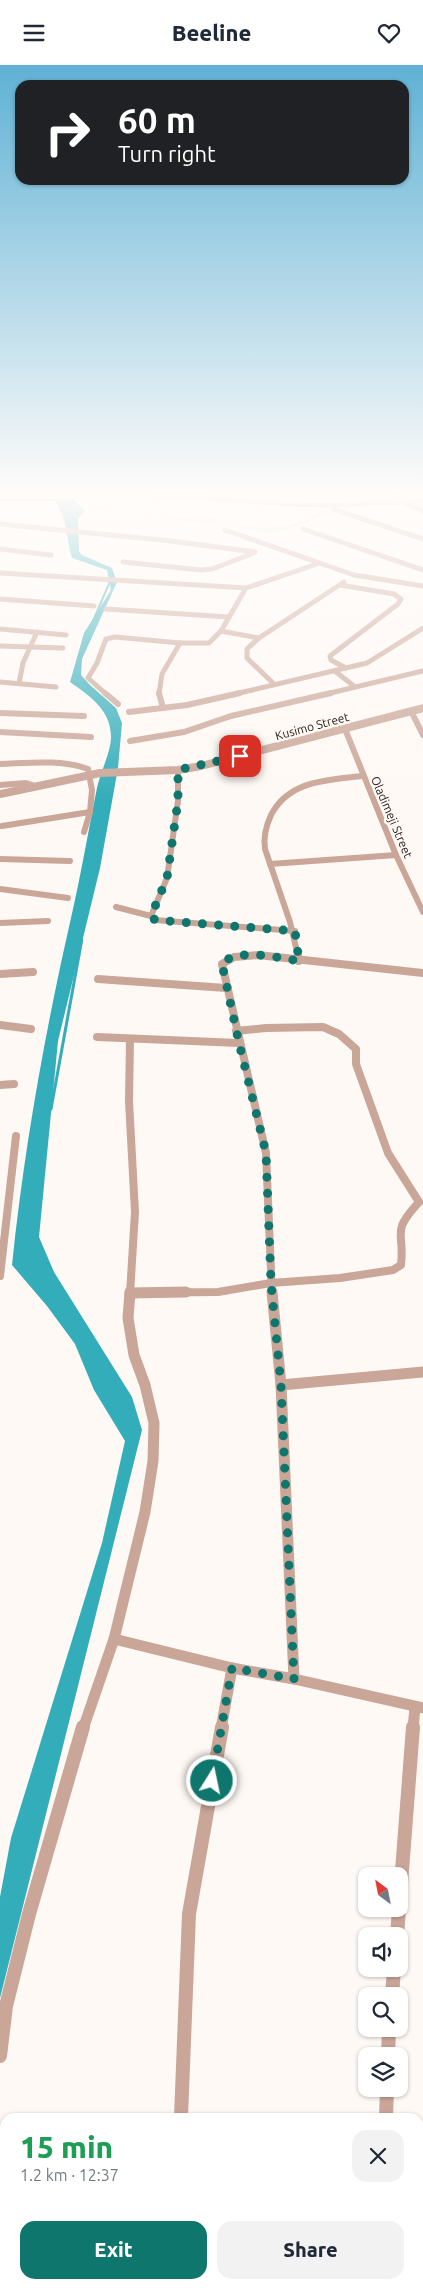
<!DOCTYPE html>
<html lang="en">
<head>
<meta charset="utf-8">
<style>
  body { margin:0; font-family:Ubuntu,sans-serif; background:#f2f2f3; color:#1f2937; height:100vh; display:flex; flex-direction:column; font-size:19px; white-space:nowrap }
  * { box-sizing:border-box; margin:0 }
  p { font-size:16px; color:#747a83 }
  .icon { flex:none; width:28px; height:28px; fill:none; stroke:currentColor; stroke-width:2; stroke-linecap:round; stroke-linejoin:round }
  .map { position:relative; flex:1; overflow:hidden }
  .details { position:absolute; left:0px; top:2048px; width:424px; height:176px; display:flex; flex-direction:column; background:#fff; border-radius:15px 15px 0 0; box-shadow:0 1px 4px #0004 }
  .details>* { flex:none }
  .guide { position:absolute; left:15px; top:15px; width:394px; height:105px; border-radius:15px; box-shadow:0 1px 4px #0004; background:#202124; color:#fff; overflow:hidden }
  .needle { width:32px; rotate:328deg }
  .controls { position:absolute; left:358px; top:1802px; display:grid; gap:10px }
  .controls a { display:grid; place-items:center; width:50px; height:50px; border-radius:10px; background:#fff; box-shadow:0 1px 4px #0004; font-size:25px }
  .pin { position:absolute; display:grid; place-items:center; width:42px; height:42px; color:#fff; margin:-21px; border-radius:10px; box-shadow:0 2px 8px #0006 }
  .me { position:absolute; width:55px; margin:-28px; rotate:10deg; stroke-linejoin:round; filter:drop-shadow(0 0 4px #0008) }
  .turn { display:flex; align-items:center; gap:18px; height:105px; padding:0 20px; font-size:22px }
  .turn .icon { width:65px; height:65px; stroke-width:2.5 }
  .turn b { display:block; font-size:35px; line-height:42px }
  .round { display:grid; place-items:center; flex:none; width:52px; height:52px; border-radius:15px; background:#f2f2f3 }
  .head { display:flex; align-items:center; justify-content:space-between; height:85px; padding:0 20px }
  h1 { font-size:30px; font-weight:800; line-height:38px; color:#1e9e55 }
  .cta { display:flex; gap:10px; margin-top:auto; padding:10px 20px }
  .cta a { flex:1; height:58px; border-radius:15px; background:#0f766e; color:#fff; font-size:20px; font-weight:800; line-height:58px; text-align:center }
  .cta a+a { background:#f2f2f3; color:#1f2937 }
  header { display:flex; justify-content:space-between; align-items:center; height:65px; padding:0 20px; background:#fff; font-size:22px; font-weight:800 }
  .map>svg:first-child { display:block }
  .green { fill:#dbf3c1 }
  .water { fill:#32adb9 }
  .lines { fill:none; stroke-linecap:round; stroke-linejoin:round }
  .stream-far2 { stroke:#32adb9; stroke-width:2 }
  .stream-far1 { stroke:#32adb9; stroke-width:2.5 }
  .stream { stroke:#32adb9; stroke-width:3 }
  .minor-far4 { stroke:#caa698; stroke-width:5 }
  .minor-far3 { stroke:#caa698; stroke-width:6 }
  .minor-far2 { stroke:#caa698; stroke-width:8 }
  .minor-far1 { stroke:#caa698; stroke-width:11 }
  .minor { stroke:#caa698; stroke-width:14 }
  .tertiary { stroke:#caa698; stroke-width:8 }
  .route { stroke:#0f766e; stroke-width:9; stroke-dasharray:0 16.2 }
  .labels { text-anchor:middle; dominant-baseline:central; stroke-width:5; stroke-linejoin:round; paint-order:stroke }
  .far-street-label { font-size:12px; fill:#221912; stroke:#fff9f5 }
</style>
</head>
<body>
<header><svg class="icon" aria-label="menu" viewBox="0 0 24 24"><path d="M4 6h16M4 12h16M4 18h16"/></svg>Beeline<svg class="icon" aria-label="heart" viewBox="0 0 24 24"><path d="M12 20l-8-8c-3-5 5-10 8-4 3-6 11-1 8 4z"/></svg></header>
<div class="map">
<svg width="423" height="2223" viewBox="0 0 423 2223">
  <rect width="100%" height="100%" fill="#fff9f5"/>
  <!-- green -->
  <path class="green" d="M89,440C113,442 135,449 159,452C179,455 197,451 217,453L215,459C250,462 295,470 323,444L333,448L271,469L235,461L180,456L115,444H95Z"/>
  <!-- water -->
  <path class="water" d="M64,433L73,434L85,446L78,454L79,486L82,490L112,503L117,517L82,594L81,610L90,620L116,643L122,658L118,703L100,803L58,976L39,1172L54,1207L132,1332L142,1365L0,1933V1832L11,1773L102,1478L125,1376L94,1325L75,1279L47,1241L12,1200C24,1084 45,967 71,853C81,810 88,767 97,723C100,708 111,687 111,672C111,645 90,631 70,617L84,568L111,525L107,505L72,493C66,474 68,456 56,437Z"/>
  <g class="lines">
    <!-- stream-far2 -->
    <g class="stream-far2">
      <polyline points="0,435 64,435"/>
      <polyline points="93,556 111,514"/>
    </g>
    <!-- stream-far1 -->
    <polyline class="stream-far1" points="79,891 82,875"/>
    <!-- stream -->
    <polyline class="stream" points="51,1044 79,890"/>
    <!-- minor-far4 -->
    <g class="minor-far4">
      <polyline points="89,425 286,439 332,440 423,436"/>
      <polyline points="387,425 409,440 423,446"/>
      <polyline points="332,440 335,445 423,474"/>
      <polyline points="0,459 171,476 255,487"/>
      <polyline points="303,464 423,505"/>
      <polyline points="225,465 354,510 423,521"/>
      <polyline points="0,484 51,490"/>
      <polyline points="123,497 201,505 212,504 254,488"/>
      <polyline points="0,508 246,523"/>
      <polyline points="340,520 394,529 401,534 398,539 330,591 331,595 346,603"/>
      <polyline points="0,534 94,541"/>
      <polyline points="106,544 229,552"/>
      <polyline points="0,564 66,570"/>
      <polyline points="221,566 259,573"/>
      <polyline points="0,581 63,583"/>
      <polyline points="336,607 354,621"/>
      <polyline points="0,617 56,622"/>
      <polyline points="19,618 23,598 37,567"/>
      <polyline points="274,619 247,593 247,584 259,573 344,517"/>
      <polyline points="106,629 88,613 97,598 106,574 115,572 180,578 209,578 221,566 246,523 320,498"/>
      <polyline points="159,629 162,609 180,578"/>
      <polyline points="235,629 367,598 423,563"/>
      <polyline points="326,629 423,606"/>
    </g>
    <!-- minor-far3 -->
    <g class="minor-far3">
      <polyline points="105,628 118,639"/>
      <polyline points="159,628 163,643"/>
      <polyline points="411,646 423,670"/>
      <polyline points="129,647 187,640 240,628"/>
      <polyline points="0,648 84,651"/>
      <polyline points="345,664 396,790 423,847"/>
      <polyline points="0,667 91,672"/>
      <polyline points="130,676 184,667 231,651 331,628"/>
      <path d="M0,699C29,698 60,694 88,704L92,725L90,747L2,761"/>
      <polyline points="0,720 26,718 35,721"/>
      <polyline points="84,767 90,747"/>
      <polyline points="0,794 70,796"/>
      <polyline points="270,799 396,790"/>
      <polyline points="0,824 68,833"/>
      <polyline points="116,842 151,851 155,855 295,866"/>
      <polyline points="151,851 167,813 178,736 178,705"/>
      <polyline points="0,858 48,856"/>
      <polyline points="238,891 267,891"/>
      <path d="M298,891L290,857L265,784C263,772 266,761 271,750C289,715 328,715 362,711"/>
    </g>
    <!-- minor-far2 -->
    <g class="minor-far2">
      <polyline points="298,890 299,896"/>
      <polyline points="0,909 33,907"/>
      <polyline points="98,914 226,923"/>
      <polyline points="0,960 31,964"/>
      <polyline points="236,966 266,963 323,962 339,969 356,984 356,999 388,1088 419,1137"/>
      <polyline points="97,972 239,978"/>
      <polyline points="0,1020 14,1019"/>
      <polyline points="0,1211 16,1071"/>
      <path d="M130,1228L218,1227L271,1218L340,1213L393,1205L401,1200C405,1165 390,1169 419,1137"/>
      <polyline points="130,1229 135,1147 129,1036 130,974"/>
      <polyline points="272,1229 266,1088 222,899 234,892 258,890 423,908"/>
    </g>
    <!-- minor-far1 -->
    <g class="minor-far1">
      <polyline points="272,1227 281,1320 294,1614"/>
      <polyline points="130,1228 186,1227"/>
      <polyline points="281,1320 423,1307"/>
      <polyline points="114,1574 232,1603 294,1614 423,1643"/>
      <polyline points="83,1664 114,1574 145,1447 153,1396 154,1358 145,1320 134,1290 128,1253 130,1227"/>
      <polyline points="221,1664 232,1603"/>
      <polyline points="413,1664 415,1642"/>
    </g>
    <!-- minor -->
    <g class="minor">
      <polyline points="397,1871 413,1662"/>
      <polyline points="392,1931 394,1904"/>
      <polyline points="0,1991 6,1941 29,1849 83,1662"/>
      <polyline points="388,1991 389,1964"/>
      <polyline points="181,2052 189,1849 222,1662"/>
      <polyline points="386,2052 387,2024"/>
      <polyline points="0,2109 5,2110"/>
      <polyline points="167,2219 167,2223"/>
      <polyline points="380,2219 380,2223"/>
    </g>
    <!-- tertiary -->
    <polyline class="tertiary" points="0,729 100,708 178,705 201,701 423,643"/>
  </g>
  <!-- sky -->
  <linearGradient id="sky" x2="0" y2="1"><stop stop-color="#5fb1d5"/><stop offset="0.58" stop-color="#fffcfa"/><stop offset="1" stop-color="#fffcfa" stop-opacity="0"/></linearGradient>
  <rect width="423" height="736" fill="url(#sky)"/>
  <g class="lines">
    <!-- route -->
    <path class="route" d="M212,1716L232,1603L294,1614L281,1320L271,1218L266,1088L239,978L222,899C236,882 280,893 299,896L295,866L155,855L151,851L167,813L178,736V705L240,691"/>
  </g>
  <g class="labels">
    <!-- far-street labels -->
    <g class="far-street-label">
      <text transform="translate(312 661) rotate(-15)">Kusimo Street</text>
      <text transform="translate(392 752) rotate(67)">Oladimeji Street</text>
    </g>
  </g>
</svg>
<div class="controls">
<a><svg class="needle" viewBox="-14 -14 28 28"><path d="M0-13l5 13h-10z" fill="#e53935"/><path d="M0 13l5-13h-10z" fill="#747a83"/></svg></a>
<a><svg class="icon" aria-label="sound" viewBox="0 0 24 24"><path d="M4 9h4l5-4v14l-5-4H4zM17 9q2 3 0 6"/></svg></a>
<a><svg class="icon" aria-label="search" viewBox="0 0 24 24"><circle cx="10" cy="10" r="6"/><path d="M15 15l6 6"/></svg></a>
<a><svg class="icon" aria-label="layers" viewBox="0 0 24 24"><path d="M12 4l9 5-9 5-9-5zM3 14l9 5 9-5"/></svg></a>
</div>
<div class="pin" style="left:240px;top:691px;background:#d93025"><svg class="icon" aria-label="arrive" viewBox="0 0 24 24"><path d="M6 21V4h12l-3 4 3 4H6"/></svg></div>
<svg class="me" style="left:212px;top:1716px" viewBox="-20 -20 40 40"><circle r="17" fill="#0f766e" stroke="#fff" stroke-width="3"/><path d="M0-11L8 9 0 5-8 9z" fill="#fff"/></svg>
<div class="guide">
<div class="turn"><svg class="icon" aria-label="right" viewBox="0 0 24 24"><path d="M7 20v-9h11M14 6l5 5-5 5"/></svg><div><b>60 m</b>Turn right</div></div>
</div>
<section class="details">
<div class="head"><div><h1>15 min</h1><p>1.2 km · 12:37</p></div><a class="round"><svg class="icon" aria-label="close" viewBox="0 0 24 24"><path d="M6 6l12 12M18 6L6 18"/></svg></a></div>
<div class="cta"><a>Exit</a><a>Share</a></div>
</section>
</div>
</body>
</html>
